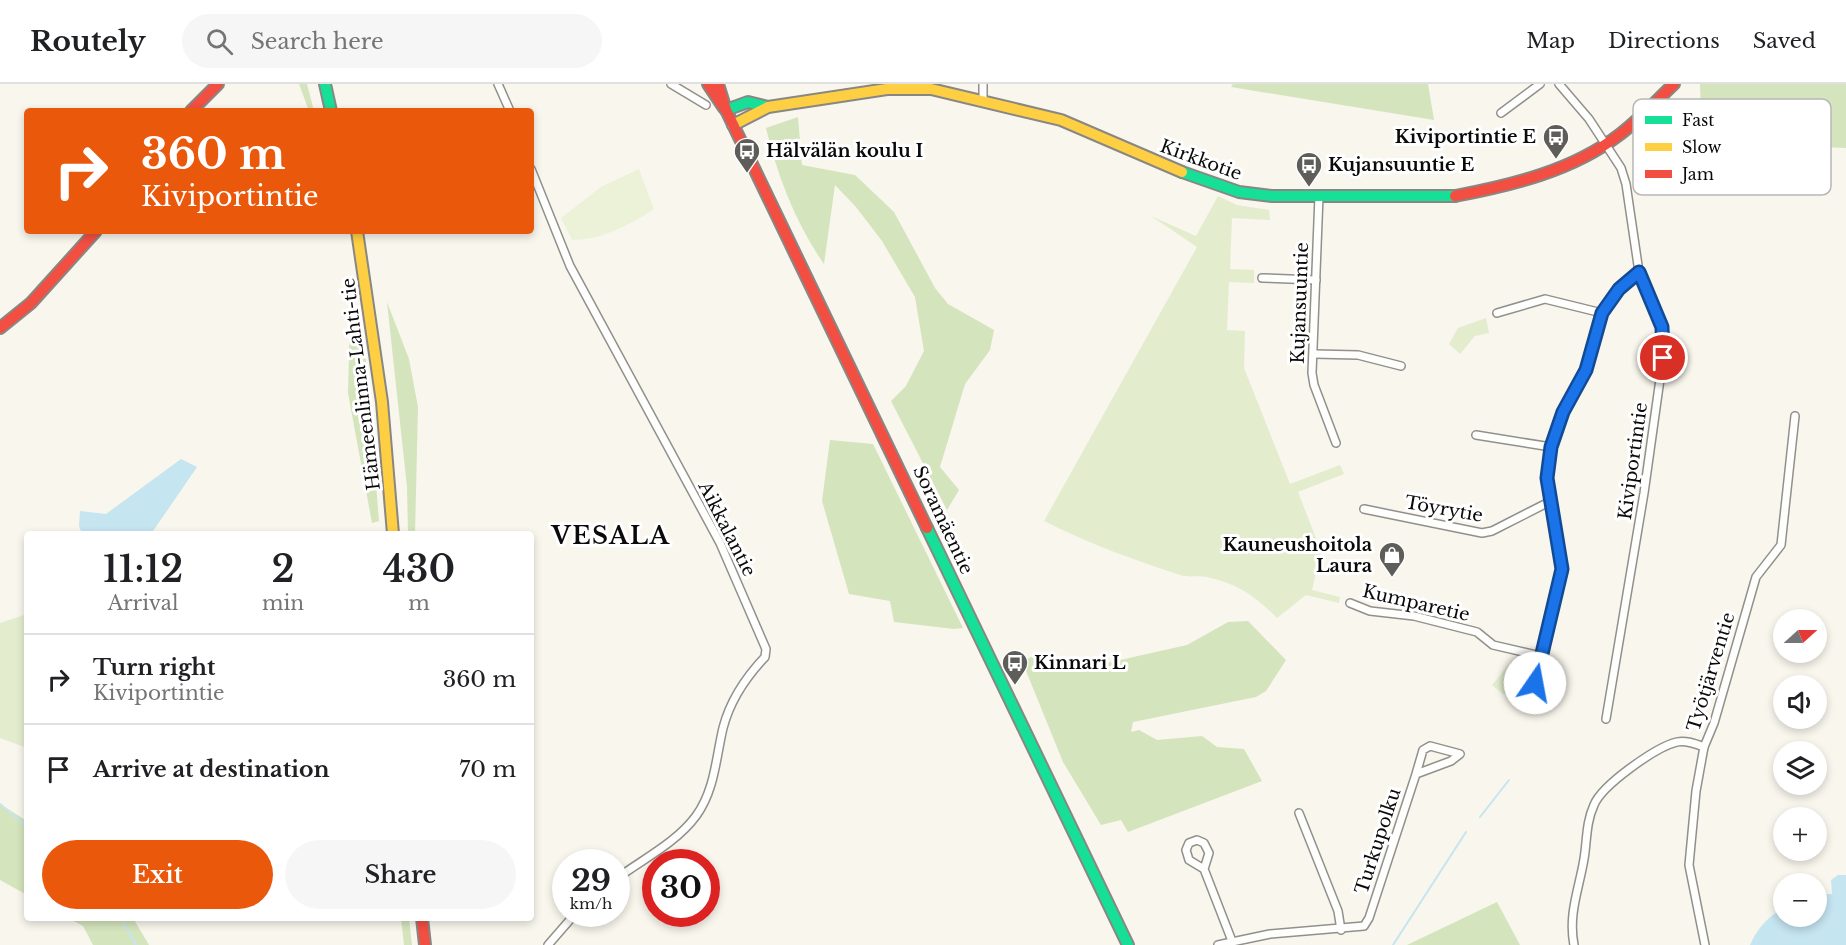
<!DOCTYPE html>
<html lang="en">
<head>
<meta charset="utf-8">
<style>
  body { margin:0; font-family:"Libre Baskerville",serif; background:#f6f6f6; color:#202124; height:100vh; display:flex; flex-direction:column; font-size:22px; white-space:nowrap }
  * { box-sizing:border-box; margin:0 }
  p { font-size:20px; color:#757577 }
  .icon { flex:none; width:33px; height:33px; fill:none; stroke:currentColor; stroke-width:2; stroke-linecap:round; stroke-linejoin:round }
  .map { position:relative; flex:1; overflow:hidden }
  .drawer { position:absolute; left:24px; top:447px; width:510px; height:390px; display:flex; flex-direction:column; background:#fff; border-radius:6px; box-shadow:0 3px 9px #0003 }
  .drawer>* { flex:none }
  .banner { position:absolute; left:24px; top:24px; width:510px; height:126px; border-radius:6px; box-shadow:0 3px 9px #0003; background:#ea580c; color:#fff; overflow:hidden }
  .needle { width:39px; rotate:69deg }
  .buttons { position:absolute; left:1773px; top:525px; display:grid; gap:12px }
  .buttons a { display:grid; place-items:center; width:54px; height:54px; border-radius:50%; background:#fff; box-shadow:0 3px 9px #0003; font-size:30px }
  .speed { position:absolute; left:552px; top:765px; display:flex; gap:12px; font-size:30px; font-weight:700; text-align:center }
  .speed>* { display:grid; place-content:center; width:78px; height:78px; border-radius:50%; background:#fff; box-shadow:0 3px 9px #0003; line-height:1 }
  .speed small { font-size:15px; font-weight:400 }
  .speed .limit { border:9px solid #d22; background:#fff; color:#111 }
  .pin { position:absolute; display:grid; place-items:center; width:51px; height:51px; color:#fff; margin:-26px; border:3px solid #fff; border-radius:50%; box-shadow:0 2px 6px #0007 }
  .me { position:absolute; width:66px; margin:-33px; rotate:12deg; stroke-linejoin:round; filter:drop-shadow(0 0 4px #0008) }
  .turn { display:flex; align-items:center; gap:21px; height:126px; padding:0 18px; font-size:27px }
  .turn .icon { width:78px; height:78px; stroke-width:2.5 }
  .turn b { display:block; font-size:42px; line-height:51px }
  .eta { display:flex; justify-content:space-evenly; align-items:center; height:102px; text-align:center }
  .eta b { font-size:36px; font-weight:600; line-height:42px }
  .action { display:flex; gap:12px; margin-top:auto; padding:12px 18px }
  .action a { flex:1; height:69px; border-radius:36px; background:#ea580c; color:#fff; font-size:24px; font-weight:600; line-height:69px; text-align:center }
  .action a+a { background:#f6f6f6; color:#202124 }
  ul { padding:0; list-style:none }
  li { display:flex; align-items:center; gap:18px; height:90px; padding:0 18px; border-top:2px solid #e0e0e0 }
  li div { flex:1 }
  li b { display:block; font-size:22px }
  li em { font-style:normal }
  header { display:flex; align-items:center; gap:36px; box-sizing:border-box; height:84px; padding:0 30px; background:#fff; border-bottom:2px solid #e0e0e0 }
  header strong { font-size:28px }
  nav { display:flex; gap:33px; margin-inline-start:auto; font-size:21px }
  .search { width:420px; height:54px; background:#f6f6f6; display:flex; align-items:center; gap:15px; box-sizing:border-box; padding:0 21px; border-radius:33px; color:#757577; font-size:22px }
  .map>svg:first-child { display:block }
  .green { fill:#e3edce }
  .forest { fill:#d4e4bc }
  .pitch { fill:#ecf2d8 }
  .water { fill:#c5e5f1 }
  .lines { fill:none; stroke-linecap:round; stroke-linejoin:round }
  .stream { stroke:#c5e5f1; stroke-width:2 }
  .street-casing { stroke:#92908c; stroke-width:10 }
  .fast-casing { stroke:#888783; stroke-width:14 }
  .slow-casing { stroke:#888783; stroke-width:14 }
  .jam-casing { stroke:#888783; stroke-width:14 }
  .street { stroke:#fefefc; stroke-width:7 }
  .fast { stroke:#16e098; stroke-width:10 }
  .slow { stroke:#ffcf43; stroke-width:10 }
  .jam { stroke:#f24e42; stroke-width:10 }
  .route-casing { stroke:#114b97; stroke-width:15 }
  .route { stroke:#1a73e8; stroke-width:10 }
  .labels { text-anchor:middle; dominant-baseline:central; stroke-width:6; stroke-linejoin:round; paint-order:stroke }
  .poi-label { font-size:18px; font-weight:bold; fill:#0a0a0a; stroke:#fff; text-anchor:start }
  .street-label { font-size:18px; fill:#0a0a0a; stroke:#fff }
  .district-label { font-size:24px; font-weight:bold; letter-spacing:1.5px; fill:#0a0a0a; stroke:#fff }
  .key { fill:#fff; stroke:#b6b6b6; stroke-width:1.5 }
  .key-label { font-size:16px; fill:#0a0a0a }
</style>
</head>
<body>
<header>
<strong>Routely</strong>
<div class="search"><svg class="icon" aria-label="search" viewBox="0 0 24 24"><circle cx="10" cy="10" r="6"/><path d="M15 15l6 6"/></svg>Search here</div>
<nav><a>Map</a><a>Directions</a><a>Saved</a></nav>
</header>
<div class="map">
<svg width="1846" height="861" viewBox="0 0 1846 861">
  <rect width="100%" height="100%" fill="#f9f6ed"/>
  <!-- green -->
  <g class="green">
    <path d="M1218,112L1237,121L1269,126L1270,136L1232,134L1230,185L1254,186V199L1229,198L1227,246L1245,247L1244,284L1290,400L1340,381L1344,390L1298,408L1321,467L1312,506L1340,513L1339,519L1306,511L1277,534C1256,513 1237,499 1207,493C1199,491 1189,494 1180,491C1134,476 1087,459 1044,437L1197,163L1151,132L1196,152Z"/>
    <polygon points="1486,234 1489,249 1475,252 1460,270 1449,260 1458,244"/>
    <polygon points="27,530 27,664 0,654 0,539"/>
    <polygon points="1511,578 1523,582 1515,609 1503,610 1492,601"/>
  </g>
  <!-- forest -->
  <g class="forest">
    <polygon points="299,0 307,0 314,27 309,27"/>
    <polygon points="1233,0 1428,0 1434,36 1231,3"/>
    <polygon points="1700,0 1846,0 1846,64 1702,58"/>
    <path d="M798,33L802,81L855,91L894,128L935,204L948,220L994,246L990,266L965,300L940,383L959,406L947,426L891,317L906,302L924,267L915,213L882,157L856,123L835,101L824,180C796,140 777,91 766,44Z"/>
    <polygon points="351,197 366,277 379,437 372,439 348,309"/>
    <polygon points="387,218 409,275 418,323 415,450 408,450 407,403"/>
    <polygon points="830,356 873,360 963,544 954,545 894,538 890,517 849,510 822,417"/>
    <polygon points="1248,537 1286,576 1266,607 1256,613 1133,638 1131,648 1139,646 1157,656 1202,652 1217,663 1244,665 1262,697 1128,748 1121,736 1101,741 1063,678 1022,577 1034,572 1057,586 1066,577 1080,585 1187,561 1228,538"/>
    <polygon points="0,720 27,737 27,811 0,796"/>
    <polygon points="1497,818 1520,861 1407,861"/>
    <polygon points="68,834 133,834 149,861 93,861 83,842"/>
    <polygon points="401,834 409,834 412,861 404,861"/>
  </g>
  <!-- pitch -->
  <path class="pitch" d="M639,85L654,125C630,141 601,156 572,156L561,134L601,103Z"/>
  <!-- water -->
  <g class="water">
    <polygon points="181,375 197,383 151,450 82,450 79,442 80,427 106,430"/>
    <path d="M1838,791H1846V861H1750C1757,845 1768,832 1783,825L1784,832H1816L1817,810H1832L1831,796Z"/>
  </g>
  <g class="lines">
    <!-- stream -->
    <g class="stream">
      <polyline points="0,720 27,743"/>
      <polyline points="1480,733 1509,696"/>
      <polyline points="121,834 136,861"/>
      <polyline points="1393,861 1466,748"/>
    </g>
    <!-- street casing -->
    <g class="street-casing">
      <g id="street">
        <polyline points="498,0 510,27"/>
        <polyline points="671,0 706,21"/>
        <polyline points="1559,0 1589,35 1621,84 1626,100 1639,188 1662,243 1663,274 1644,409 1606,635"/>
        <polyline points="983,16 983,0"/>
        <polyline points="1501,29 1540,0"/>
        <path d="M531,85L570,182L720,459L766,565L765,573C746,593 730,617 723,644C716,673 715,706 696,732C676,759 643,775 616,795"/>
        <polyline points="1319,112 1312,289 1314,301 1336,359"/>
        <polyline points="1262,194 1316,196"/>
        <polyline points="1497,229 1545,215 1602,229"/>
        <polyline points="1314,270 1358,271 1401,282"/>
        <polyline points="1476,351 1551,363"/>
        <polyline points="1364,425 1482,449 1492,447 1549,418"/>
        <polyline points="1350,519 1370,527 1414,532 1477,548 1493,561 1541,572"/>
        <polyline points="1535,599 1562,485 1561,470 1549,418 1547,394 1551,363 1563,328 1586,286 1602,229 1619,205 1639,188"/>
        <polyline points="1299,729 1338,827 1341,846"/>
        <polyline points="1204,785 1189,776 1186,766 1189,759 1197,756 1204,759 1209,769 1204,785 1232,857"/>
        <polyline points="548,861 575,830"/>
        <polyline points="1218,861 1270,850 1364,842 1369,834 1416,690 1451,677 1460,670 1430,662 1423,666 1416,690"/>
        <path d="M1574,861C1568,830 1579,805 1584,775C1587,757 1586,738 1594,721C1602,701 1656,663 1677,658C1686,656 1696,660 1704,663"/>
        <polyline points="1705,861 1689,781 1696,707 1704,663 1714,639 1756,493 1781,461 1795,332"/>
      </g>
    </g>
    <!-- fast casing -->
    <g class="fast-casing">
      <g id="fast">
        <polyline points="325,0 331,27"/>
        <polyline points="726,26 748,18 768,23"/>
        <polyline points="1182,88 1239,108 1272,112 1455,112"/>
        <polyline points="927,444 1128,861"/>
      </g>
    </g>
    <!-- slow casing -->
    <g class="slow-casing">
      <g id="slow">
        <polyline points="733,41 768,23 887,5 931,5 1061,36 1182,88"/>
        <polyline points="357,147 382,318 393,450"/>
      </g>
    </g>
    <!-- jam casing -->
    <g class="jam-casing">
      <g id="jam">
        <polyline points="708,0 724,24"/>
        <polyline points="718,0 726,26 927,444"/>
        <polyline points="191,27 218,0"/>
        <path d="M1455,112C1512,101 1572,87 1619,51C1639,36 1656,17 1674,0"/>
        <polyline points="0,244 31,219 96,147"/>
        <polyline points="422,834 425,861"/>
      </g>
    </g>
    <!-- street -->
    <use href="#street" class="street"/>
    <!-- fast -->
    <use href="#fast" class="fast"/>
    <!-- slow -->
    <use href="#slow" class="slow"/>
    <!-- jam -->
    <use href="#jam" class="jam"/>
  </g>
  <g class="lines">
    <!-- route casing -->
    <g class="route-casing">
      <polyline id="route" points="1535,599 1562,485 1547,394 1551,363 1563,328 1586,286 1602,229 1619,205 1639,188 1662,243 1663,274"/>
    </g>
    <!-- route -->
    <use href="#route" class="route"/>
  </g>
  <!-- icons -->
  <defs>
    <g id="bus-pin" transform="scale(1.35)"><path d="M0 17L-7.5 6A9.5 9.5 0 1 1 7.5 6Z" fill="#5e5d59" stroke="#fff"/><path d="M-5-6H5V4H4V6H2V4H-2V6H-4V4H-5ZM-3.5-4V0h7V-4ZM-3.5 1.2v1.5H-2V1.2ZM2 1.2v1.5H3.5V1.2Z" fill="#fff"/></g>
    <g id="shop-pin" transform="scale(1.35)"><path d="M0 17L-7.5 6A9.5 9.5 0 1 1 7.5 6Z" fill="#5e5d59" stroke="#fff"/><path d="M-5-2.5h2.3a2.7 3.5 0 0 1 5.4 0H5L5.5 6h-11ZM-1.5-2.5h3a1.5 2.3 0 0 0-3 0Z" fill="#fff"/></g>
  </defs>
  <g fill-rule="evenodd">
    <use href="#bus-pin" x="1556" y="53"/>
    <use href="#bus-pin" x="747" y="67"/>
    <use href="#bus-pin" x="1309" y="81"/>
    <use href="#shop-pin" x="1392" y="471"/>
    <use href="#bus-pin" x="1015" y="579"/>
  </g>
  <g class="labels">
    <!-- poi labels -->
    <g class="poi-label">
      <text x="1536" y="53" text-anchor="end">Kiviportintie E</text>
      <text x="766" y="67">Hälvälän koulu I</text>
      <text x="1328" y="81">Kujansuuntie E</text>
      <text x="1372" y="461" text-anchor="end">Kauneushoitola<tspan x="1372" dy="21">Laura</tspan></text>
      <text x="1034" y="579">Kinnari L</text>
    </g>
    <!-- street labels -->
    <g class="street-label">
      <text transform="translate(1201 76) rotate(20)">Kirkkotie</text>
      <text transform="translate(1300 219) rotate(-88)">Kujansuuntie</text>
      <text transform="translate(361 300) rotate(-97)">Hämeenlinna-Lahti-tie</text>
      <text transform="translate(1633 377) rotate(-82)">Kiviportintie</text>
      <text transform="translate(1444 425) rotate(10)">Töyrytie</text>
      <text transform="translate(943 436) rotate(65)">Soramäentie</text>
      <text transform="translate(727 445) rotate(63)">Aikkalantie</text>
      <text transform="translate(1416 519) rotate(13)">Kumparetie</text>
      <text transform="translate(1711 588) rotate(-73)">Työtjärventie</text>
      <text transform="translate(1378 757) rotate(-72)">Turkupolku</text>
    </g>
    <!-- district labels -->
    <g class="district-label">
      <text x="611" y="451">VESALA</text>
    </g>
  </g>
  <!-- legend -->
  <rect x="1633" y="15" width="198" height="96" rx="9" class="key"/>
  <rect x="1645" y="32" width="27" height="8" fill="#16e098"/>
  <rect x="1645" y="59" width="27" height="8" fill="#ffcf43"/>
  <rect x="1645" y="86" width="27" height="8" fill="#f24e42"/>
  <g class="key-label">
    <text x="1682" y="42">Fast</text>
    <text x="1682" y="69">Slow</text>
    <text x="1682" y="96">Jam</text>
  </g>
</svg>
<div class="buttons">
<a><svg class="needle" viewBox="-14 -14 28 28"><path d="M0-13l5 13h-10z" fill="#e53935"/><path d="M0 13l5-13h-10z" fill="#757577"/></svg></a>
<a><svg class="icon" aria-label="sound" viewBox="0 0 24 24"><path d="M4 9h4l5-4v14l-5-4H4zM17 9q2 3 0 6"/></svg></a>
<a><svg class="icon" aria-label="layers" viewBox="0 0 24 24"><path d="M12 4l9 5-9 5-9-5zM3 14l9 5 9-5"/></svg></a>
<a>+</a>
<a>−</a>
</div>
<div class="speed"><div>29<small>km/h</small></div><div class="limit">30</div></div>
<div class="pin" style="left:1663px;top:274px;background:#d93025"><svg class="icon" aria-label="arrive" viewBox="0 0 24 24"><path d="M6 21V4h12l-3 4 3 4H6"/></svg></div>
<svg class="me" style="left:1535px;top:599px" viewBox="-20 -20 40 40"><circle r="19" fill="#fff"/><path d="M0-13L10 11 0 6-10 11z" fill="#1a73e8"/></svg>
<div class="banner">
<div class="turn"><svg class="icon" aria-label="right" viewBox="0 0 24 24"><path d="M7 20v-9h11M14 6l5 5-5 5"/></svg><div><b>360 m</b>Kiviportintie</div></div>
</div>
<section class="drawer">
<div class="eta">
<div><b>11:12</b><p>Arrival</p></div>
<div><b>2</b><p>min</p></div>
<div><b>430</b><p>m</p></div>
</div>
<ul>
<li><svg class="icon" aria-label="right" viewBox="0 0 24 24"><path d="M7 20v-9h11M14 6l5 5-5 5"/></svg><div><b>Turn right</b><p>Kiviportintie</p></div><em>360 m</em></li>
<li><svg class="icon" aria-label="arrive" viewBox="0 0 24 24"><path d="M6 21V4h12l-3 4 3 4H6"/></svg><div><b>Arrive at destination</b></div><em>70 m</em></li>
</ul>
<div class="action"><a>Exit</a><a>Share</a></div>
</section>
</div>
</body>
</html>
